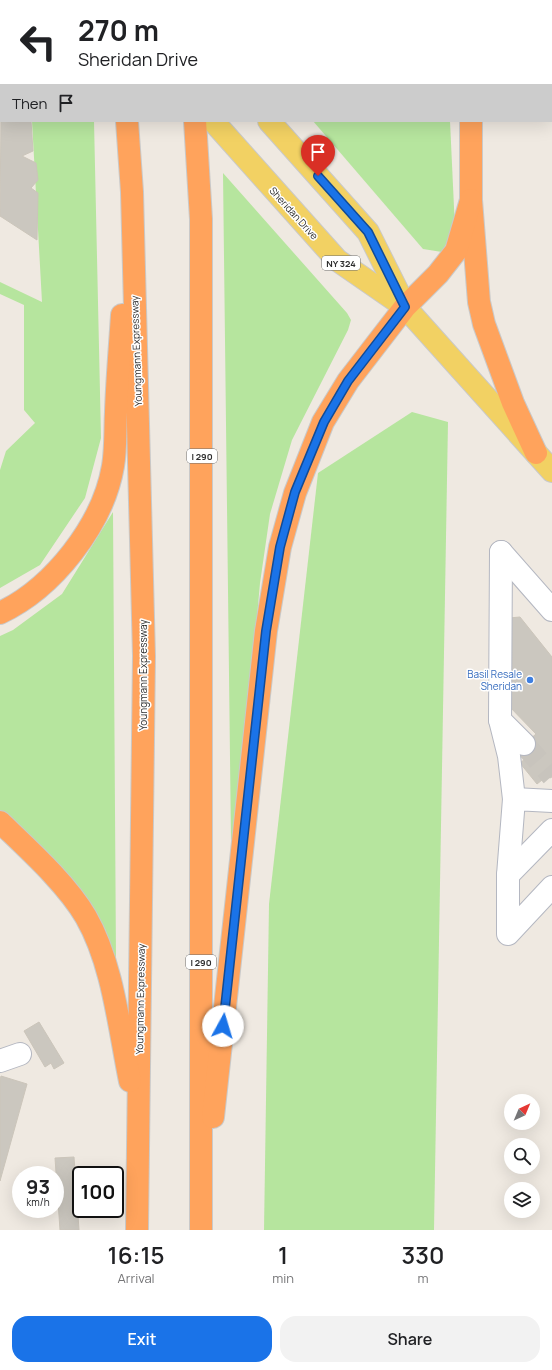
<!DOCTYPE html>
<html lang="en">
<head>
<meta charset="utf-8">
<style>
  body { margin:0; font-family:Manrope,sans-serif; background:#f2f2f2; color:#202124; height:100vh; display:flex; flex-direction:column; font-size:15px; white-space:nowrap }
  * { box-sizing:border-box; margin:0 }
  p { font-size:13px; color:#757577 }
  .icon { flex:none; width:22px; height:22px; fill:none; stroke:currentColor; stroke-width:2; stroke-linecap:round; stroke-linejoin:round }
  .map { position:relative; height:1230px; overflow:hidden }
  .details { display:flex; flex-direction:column; background:#fff; flex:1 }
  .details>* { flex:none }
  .top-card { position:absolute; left:0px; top:0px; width:552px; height:122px; box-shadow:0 4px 16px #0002; background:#fff; color:#202124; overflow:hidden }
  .needle { width:26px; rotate:44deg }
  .buttons { position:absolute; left:504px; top:1094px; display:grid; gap:8px }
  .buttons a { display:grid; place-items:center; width:36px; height:36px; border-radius:50%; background:#fff; box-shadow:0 4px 16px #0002; font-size:20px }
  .speed { position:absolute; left:12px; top:1166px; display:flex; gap:8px; font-size:20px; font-weight:700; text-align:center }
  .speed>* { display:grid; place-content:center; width:52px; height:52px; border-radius:50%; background:#fff; box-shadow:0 4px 16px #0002; line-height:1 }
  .speed small { font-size:10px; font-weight:400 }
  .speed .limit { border:2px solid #111; border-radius:6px; background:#fff; color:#111 }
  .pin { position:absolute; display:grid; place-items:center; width:34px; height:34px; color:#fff; margin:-41px -17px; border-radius:50% 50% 50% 0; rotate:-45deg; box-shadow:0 0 4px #0007 }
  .pin .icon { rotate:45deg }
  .me { position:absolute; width:44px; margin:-22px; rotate:6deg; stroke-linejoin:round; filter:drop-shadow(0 0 3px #0008) }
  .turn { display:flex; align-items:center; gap:14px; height:84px; padding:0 12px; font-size:18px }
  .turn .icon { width:52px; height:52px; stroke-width:2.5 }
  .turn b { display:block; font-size:28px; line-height:34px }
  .then { display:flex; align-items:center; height:38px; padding:0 12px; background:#0003; gap:8px; font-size:15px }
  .eta { display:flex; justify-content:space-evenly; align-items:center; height:68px; text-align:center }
  .eta b { font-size:24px; font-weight:600; line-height:28px }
  .action { display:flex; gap:8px; margin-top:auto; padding:8px 12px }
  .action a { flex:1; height:46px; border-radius:16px; background:#1a73e8; color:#fff; font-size:16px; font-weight:600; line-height:46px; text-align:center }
  .action a+a { background:#f2f2f2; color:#202124 }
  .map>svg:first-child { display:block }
  .green { fill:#b6e59e }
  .building { fill:#cbc7bf; stroke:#cbc5ba }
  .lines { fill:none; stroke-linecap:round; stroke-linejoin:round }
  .minor-tunnel { stroke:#c8c4bd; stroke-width:22; stroke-dasharray:22 11; stroke-linecap:butt }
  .minor-casing { stroke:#b4b7c1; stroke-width:24 }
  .major-casing { stroke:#c9c9c9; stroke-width:24 }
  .highway-casing { stroke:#c9c9c9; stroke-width:24 }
  .minor { stroke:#fff; stroke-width:22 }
  .major { stroke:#f2d163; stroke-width:22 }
  .highway { stroke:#ffa35c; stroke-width:22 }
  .route-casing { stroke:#114b97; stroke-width:10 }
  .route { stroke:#1a73e8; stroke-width:7 }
  .shop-dot { fill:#3f7fe0; stroke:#fff; stroke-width:1.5 }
  .labels { text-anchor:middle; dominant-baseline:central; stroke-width:3; stroke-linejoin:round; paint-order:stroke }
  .shield { fill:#fff; stroke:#6d6d6d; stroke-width:1 }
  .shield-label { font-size:9px; font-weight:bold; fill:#2e2e2e }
  .street-label { font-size:10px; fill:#2e2e2e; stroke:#fff }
  .shop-label { font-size:10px; fill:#366cbe; stroke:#fff; text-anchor:end }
</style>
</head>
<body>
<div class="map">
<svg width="552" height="1230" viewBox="0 0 552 1230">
  <rect width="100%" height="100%" fill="#efe9e1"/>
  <!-- green -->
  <g class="green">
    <rect x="216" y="0" width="228" height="1"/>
    <polygon points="32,121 94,121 101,438 85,498 40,565 0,588 0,470 6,451 35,423 24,410 24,305 0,294 0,282 42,302"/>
    <polygon points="313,121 450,121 455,229 442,252 423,249"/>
    <polygon points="223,173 347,313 351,320 348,330 292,440 270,514 260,583 239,820 231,841"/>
    <polygon points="412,412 448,422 434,1230 264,1230 269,904 318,473"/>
    <polygon points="113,512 116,959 105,929 77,885 0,810 0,636 13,630 62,594"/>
  </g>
  <!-- building -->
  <g class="building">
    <polygon points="1,114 1,121 31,121 33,151 22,156 36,163 38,180 31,188 38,193 37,240 0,216"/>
    <polygon points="520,617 552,657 552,777 550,778 547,776 537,784 520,763 529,756 522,746 536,734 507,704 509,618"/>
    <polygon points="39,1022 64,1063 54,1069 51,1063 45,1067 24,1031"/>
    <polygon points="1,1076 27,1084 0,1181 0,1080"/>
    <polygon points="74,1157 79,1230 60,1230 55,1158"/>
  </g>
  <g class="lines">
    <!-- minor-tunnel -->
    <polyline class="minor-tunnel" points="524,744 552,776"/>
    <!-- minor casing -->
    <g class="minor-casing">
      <g id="minor">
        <polyline points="501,552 500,720 509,756 514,799"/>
        <polyline points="501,552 552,610"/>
        <polyline points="500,720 524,744"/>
        <polyline points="552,801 514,799 508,875 508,934 552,887"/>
        <polyline points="508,875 552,830"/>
        <polyline points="0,1061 20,1054"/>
      </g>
    </g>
    <!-- major casing -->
    <g class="major-casing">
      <g id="major">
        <polyline points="161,0 162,1"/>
        <polyline points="0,13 1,12"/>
        <polyline points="213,121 337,260 405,307 552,471"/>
        <polyline points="269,121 368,232 405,306"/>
      </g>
    </g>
    <!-- highway casing -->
    <g class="highway-casing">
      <g id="highway">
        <polyline points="117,0 117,1"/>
        <polyline points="188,0 188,1"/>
        <polyline points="461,0 462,1"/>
        <polyline points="127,121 132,192 144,656 137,1230"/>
        <polyline points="195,121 201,219 201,1230"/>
        <polyline points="471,121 471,200 479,302 484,324 513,403 536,453"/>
        <path d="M0,613C53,588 103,525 113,466C116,449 115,430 116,412C117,380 120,347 122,315"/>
        <path d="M0,822C28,849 67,884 86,917C113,964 119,1028 130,1081"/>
        <polyline points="213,1117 266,631 280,547 295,493 323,422 348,381 405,307 438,274 456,251 471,200"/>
      </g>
    </g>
    <!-- minor -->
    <use href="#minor" class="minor"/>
    <!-- major -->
    <use href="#major" class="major"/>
    <!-- highway -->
    <use href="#highway" class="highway"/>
  </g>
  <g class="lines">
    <!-- route casing -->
    <g class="route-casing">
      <polyline id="route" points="223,1026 266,631 280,547 295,492 324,422 348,381 405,307 368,232 318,176"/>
    </g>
    <!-- route -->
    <use href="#route" class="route"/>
  </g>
  <!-- markers -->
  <circle class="shop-dot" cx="530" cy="680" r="4"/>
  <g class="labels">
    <!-- shield labels -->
    <g class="shield">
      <rect x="322" y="256" width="38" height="14" rx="3"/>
      <rect x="187" y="449" width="30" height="14" rx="3"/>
      <rect x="186" y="955" width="30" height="14" rx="3"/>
    </g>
    <g class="shield-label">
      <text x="341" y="263">NY 324</text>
      <text x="202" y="456">I 290</text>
      <text x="201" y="962">I 290</text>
    </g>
    <!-- street labels -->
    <g class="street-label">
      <text transform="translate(294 213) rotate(48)">Sheridan Drive</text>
      <text transform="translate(136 351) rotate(-92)">Youngmann Expressway</text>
      <text transform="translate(143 675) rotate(-90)">Youngmann Expressway</text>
      <text transform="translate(140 999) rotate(-89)">Youngmann Expressway</text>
    </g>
    <!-- shop labels -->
    <g class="shop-label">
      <text x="522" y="674">Basil Resale<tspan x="522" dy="12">Sheridan</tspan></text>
    </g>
  </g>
</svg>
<div class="buttons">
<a><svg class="needle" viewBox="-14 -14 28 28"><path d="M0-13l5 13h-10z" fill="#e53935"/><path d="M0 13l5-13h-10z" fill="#757577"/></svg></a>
<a><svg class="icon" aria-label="search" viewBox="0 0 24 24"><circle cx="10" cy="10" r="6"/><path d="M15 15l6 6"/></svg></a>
<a><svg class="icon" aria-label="layers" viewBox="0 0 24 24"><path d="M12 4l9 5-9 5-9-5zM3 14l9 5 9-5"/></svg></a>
</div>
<div class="speed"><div>93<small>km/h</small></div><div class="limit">100</div></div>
<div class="pin" style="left:318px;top:176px;background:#d93025"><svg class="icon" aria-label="arrive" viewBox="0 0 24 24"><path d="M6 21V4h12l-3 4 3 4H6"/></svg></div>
<svg class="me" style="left:223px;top:1026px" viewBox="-20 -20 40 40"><circle r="19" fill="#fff"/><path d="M0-13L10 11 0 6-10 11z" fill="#1a73e8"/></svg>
<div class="top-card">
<div class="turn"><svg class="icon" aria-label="left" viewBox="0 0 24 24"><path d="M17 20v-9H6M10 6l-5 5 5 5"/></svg><div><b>270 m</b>Sheridan Drive</div></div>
<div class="then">Then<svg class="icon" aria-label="arrive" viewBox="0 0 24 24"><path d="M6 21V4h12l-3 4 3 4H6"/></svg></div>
</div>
</div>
<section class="details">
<div class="eta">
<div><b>16:15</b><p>Arrival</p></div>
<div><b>1</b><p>min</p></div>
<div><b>330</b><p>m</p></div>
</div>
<div class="action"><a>Exit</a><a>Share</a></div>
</section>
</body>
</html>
